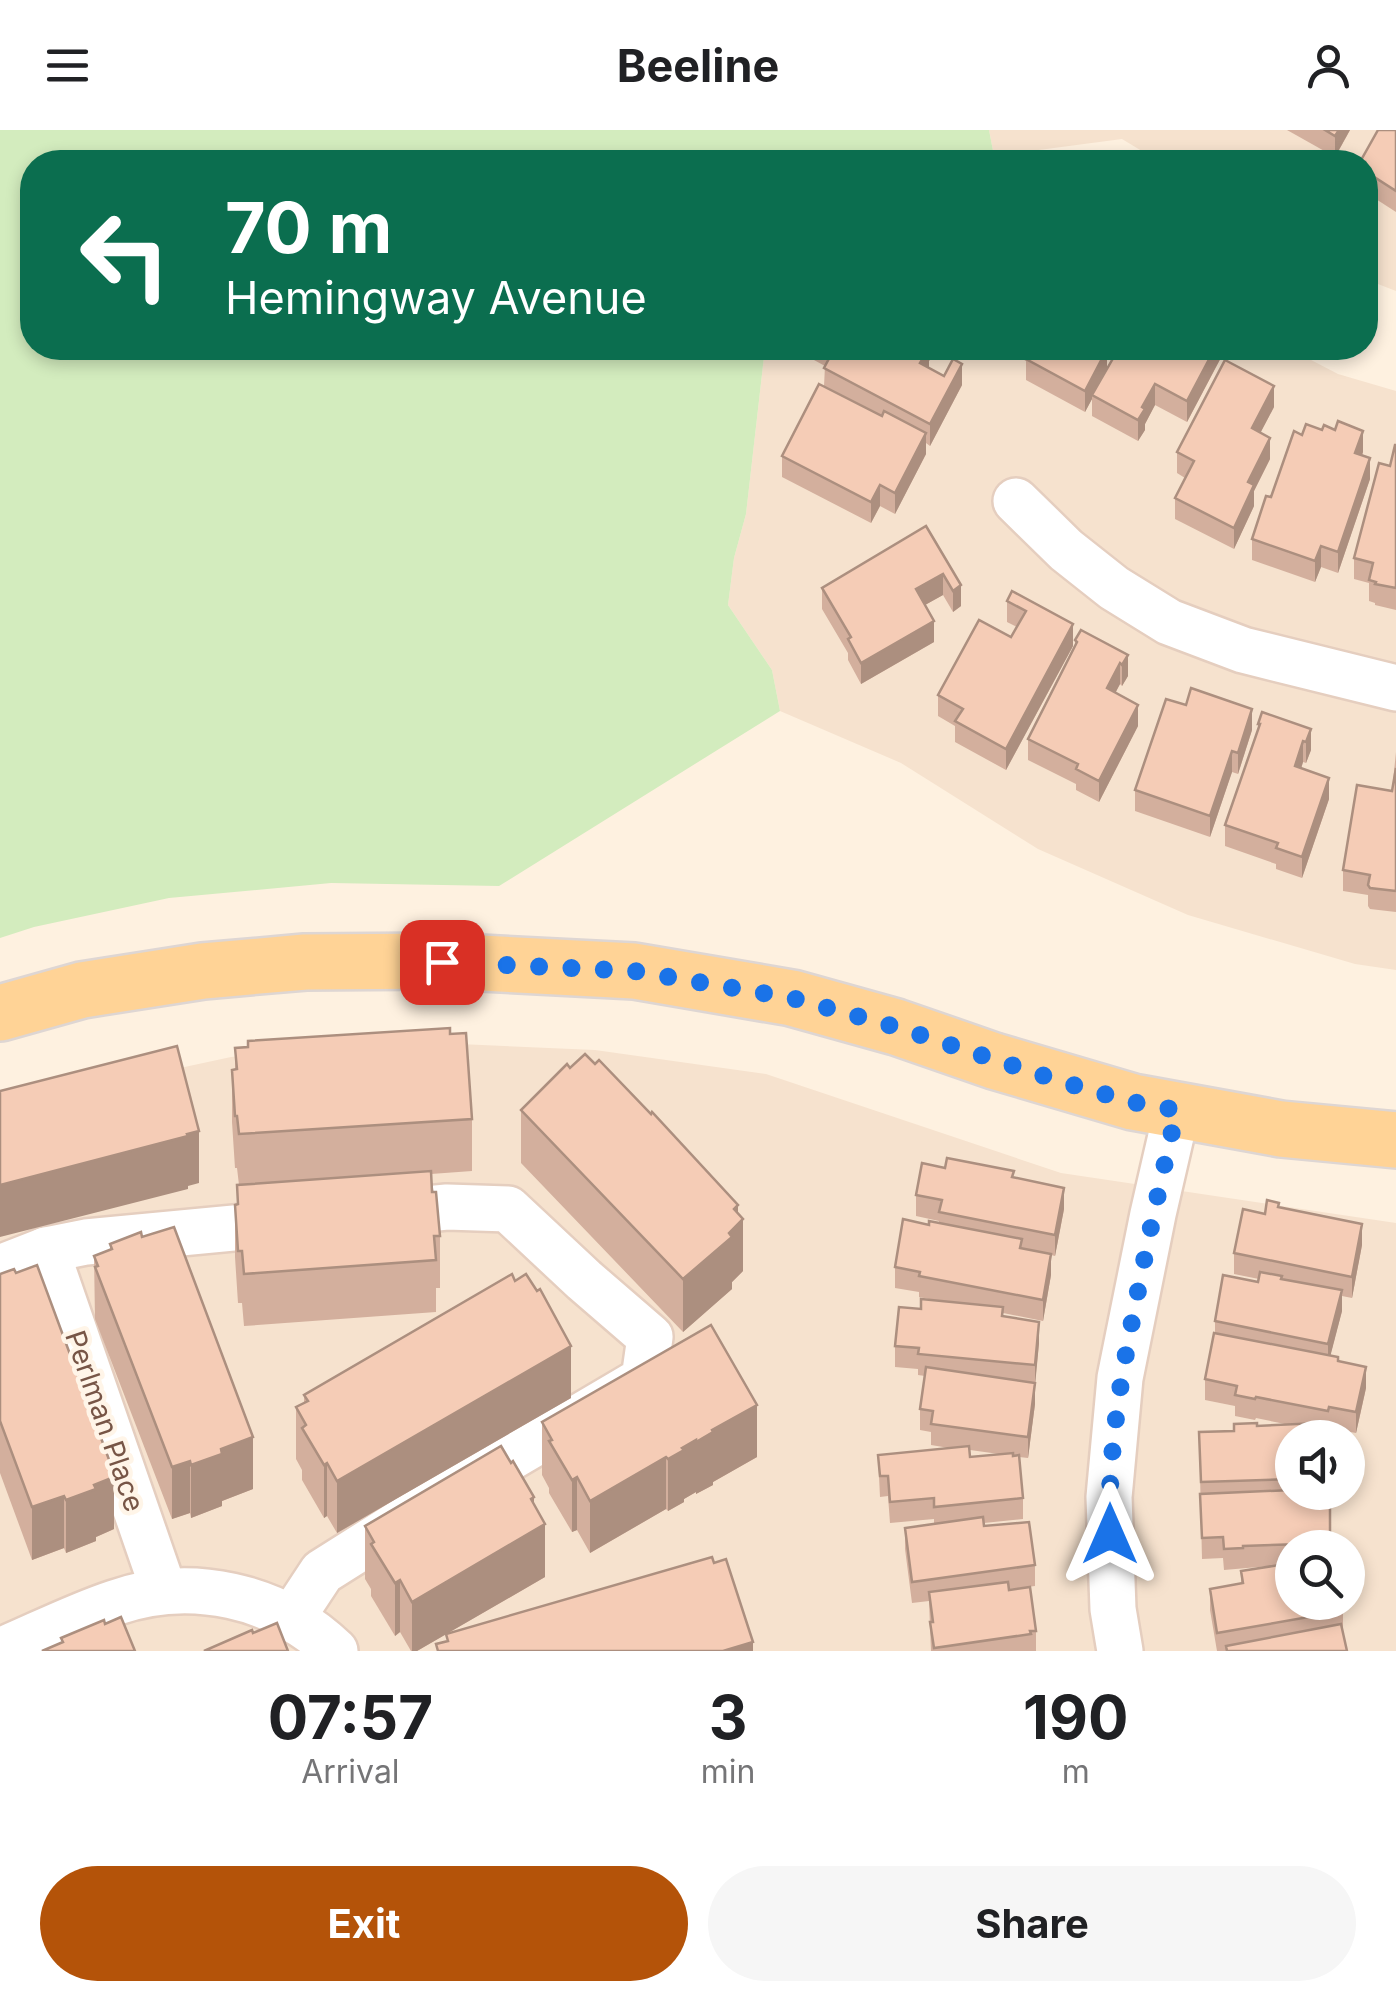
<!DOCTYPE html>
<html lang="en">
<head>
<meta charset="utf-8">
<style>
  body { margin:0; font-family:Inter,sans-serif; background:#f6f6f6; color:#202124; height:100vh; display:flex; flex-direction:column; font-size:38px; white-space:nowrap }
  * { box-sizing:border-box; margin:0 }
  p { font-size:32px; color:#757577 }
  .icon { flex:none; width:55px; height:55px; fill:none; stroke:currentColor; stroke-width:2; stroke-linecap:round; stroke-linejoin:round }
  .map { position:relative; height:1521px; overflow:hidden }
  .details { display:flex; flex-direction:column; background:#fff; flex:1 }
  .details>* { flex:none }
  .banner { position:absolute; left:20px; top:20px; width:1358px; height:210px; border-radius:40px; box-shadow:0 5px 15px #0003; background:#0b6e4f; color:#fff; overflow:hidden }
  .fabs { position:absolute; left:1275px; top:1290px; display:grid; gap:20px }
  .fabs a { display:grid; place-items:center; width:90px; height:90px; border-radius:50%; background:#fff; box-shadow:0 5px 15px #0003; font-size:50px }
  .pin { position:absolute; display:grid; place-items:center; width:85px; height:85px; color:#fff; margin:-42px; border-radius:20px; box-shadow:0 5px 15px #0006 }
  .me { position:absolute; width:110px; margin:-55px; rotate:0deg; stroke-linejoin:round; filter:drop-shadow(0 0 8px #0008) }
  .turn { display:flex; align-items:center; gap:35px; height:210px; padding:0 40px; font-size:45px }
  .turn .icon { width:130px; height:130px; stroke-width:2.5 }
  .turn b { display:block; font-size:70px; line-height:85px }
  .eta { display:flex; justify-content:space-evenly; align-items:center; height:170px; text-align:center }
  .eta b { font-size:60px; font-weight:700; line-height:70px }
  .primary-button { display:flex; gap:20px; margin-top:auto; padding:20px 40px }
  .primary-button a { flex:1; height:115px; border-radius:60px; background:#b45309; color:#fff; font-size:40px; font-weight:700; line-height:115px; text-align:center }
  .primary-button a+a { background:#f6f6f6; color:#202124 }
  header { display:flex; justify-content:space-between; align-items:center; height:130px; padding:0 40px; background:#fff; font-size:45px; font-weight:700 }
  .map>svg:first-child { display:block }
  .residential { fill:#f6e2ce; fill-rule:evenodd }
  .green { fill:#d3ecbe }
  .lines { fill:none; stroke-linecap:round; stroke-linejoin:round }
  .minor-casing { stroke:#e5cebf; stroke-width:50 }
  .major-casing { stroke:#ded6d3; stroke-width:60 }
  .minor { stroke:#fff; stroke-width:45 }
  .major { stroke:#ffd396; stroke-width:55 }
  .wall { fill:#d3af9d; fill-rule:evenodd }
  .shaded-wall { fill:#ac8f7f }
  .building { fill:#f5ccb6; stroke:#ac8f7f; stroke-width:2.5 }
  .route { stroke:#1a73e8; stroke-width:18; stroke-dasharray:0 32.4 }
  .labels { text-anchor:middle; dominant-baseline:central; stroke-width:9; stroke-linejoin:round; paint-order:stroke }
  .street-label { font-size:28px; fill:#775546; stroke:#fff5e8 }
</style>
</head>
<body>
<header><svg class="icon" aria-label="menu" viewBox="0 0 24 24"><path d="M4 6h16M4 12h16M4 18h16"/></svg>Beeline<svg class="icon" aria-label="person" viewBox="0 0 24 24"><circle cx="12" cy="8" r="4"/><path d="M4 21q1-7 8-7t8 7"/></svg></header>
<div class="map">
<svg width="1396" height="1521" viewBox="0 0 1396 1521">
  <rect width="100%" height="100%" fill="#fef1e0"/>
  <!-- residential -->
  <g class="residential">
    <polygon points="989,0 1396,0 1396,161 1365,149 1365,32 1160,32 1122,9 994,26"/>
    <polygon points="765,218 1288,218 1338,244 1396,261 1396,840 1355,834 1188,785 1038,719 901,633 780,581 772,540 728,475 734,428 746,384"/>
    <path d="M415,912L595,920L766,944L1061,1043L1396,1093V1521H0V979L13,974L231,927ZM1292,1308H1348V1362H1292ZM1292,1418H1348V1472H1292Z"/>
  </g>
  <!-- green -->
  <polygon class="green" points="0,0 989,0 994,26 985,32 32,32 32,218 765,218 746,384 734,428 728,475 772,540 780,581 499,756 331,753 169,768 34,797 0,808"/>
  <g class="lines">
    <!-- minor casing -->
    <g class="minor-casing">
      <g id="minor">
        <polyline points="1016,371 1066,420 1114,458 1169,492 1243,520 1396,558"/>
        <polyline points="46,1120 164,1461"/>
        <polyline points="0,1138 46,1120 86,1112 297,1092"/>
        <polyline points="291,1489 322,1442 406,1389 644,1249 650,1207 584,1150 508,1079 447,1077 375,1084"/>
        <path d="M0,1521C38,1505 75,1486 114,1473C190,1446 277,1465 335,1521"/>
        <polyline points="1120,1521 1113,1479 1109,1367 1120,1248 1153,1084 1177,980"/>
      </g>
    </g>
    <!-- major casing -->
    <g class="major-casing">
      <polyline id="major" points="0,883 82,860 203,841 305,832 442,831 634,841 792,868 896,897 994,931 1133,972 1281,999 1396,1010"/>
    </g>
    <!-- minor -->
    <use href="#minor" class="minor"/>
    <!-- major -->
    <use href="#major" class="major"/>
  </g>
  <!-- wall -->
  <g class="wall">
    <polygon points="1287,0 1350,0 1335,27"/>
    <polygon points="1396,0 1396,82 1365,62 1365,32"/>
    <polygon points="814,218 934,218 934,222 929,231 929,238 962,255 930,316 926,313 926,324 895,384 880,376 871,393 782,347 782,326 824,256 825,236 814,230"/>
    <polygon points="1017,218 1113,218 1107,228 1107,240 1226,218 1187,292 1155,275 1145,294 1145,300 1138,311 1092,286 1092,269 1085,282 1026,250 1026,231 1017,226"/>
    <polygon points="1274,277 1260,303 1270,329 1254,361 1254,376 1234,419 1175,389 1175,368 1185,348 1177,343 1177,322"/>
    <polygon points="1302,305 1363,322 1362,326 1370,349 1338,443 1321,437 1315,452 1252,430 1252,409"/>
    <polygon points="1396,315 1396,480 1375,475 1375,473 1369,471 1369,453 1354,449 1354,428 1390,336"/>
    <polygon points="926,396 961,476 953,482 943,465 925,475 934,512 861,554 848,530 848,523 822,479 822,458"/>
    <polygon points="1012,461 1073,516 1006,640 955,612 955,596 938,586 938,565 1011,507 1017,497 1007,492 1007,471"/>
    <polygon points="1075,510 1128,525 1128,546 1122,556 1120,554 1115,563 1138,596 1099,672 1076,660 1076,654 1028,630 1028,609 1075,517"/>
    <polygon points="1258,594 1311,599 1311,620 1306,633 1303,632 1301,639 1329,669 1302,748 1276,739 1276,734 1225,716 1225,695 1258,601"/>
    <polygon points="1252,600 1238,644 1232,642 1210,707 1135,681 1135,660"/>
    <polygon points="1396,622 1396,782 1370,779 1368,776 1368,765 1343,761 1343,740 1392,661"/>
    <polygon points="450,904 472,989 472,1041 431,1044 440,1106 440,1158 436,1158 436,1182 244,1196 242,1173 238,1173 235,1127 235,1075 237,1074 237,1055 239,1055 237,1038 235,1038 232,992 232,940 235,939 235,918"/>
    <polygon points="521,980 738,1084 743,1141 732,1152 732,1159 683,1202 521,1033"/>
    <path d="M945,1038L1014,1047L1064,1079L1055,1126L1051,1125V1145L1043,1191L1003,1183V1186L1039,1213L1035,1253V1274L1028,1328L1019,1327L1023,1368V1389L984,1393V1396L1035,1435V1456L1009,1459L1036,1501V1521H931L929,1471L912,1473L905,1419V1398L934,1394V1389L890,1393L888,1366L880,1367L878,1325L949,1318L931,1315V1302L920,1300V1279L925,1246L918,1245V1239L895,1237V1216L921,1179L934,1170L919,1167V1162L895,1158V1137L929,1095L939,1093V1091L916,1086V1065ZM970,1320L999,1324L970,1327Z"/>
    <polygon points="1279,1078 1362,1115 1352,1168 1342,1166 1342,1181 1330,1226 1366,1258 1356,1303 1329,1298 1329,1300 1292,1308 1292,1362 1338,1362 1338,1368 1305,1369 1305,1372 1330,1372 1330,1418 1292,1418 1292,1472 1343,1481 1343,1502 1347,1521 1217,1521 1210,1480 1210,1459 1241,1453 1241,1441 1270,1436 1224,1440 1223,1428 1202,1429 1199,1302 1234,1301 1257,1296 1290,1295 1256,1288 1255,1290 1235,1286 1235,1276 1205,1270 1205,1249 1215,1203 1215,1191 1258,1152 1259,1149 1234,1144 1234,1123 1265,1084"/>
    <polygon points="110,1114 253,1359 222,1371 222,1376 191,1388 190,1383 172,1389 95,1189 94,1126 110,1120"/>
    <polygon points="0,1144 111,1342 114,1399 96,1407 96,1411 66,1423 64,1418 32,1430 0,1343"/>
    <polygon points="711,1195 757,1327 713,1352 713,1355 696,1364 696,1362 684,1369 684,1372 668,1381 666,1379 590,1423 577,1400 572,1402 549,1363 549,1358 542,1345 542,1292"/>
    <polygon points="304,1265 571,1268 337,1403 327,1386 324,1388 302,1350 302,1340 296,1329 296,1277 304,1273"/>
    <polygon points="534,1375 545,1447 417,1521 411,1521 400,1502 395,1506 371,1466 371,1459 365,1449 365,1396"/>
  </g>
  <!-- shaded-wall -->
  <g class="shaded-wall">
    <polygon points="1339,0 1350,0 1335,27 1335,6"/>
    <polygon points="925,218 934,218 934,222 929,231 929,238 920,233"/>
    <polygon points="1102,218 1113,218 1107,228 1107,240 1093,266 1092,265 1092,269 1085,282 1085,261"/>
    <polygon points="1215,218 1226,218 1187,292 1187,271"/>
    <polygon points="962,234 962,255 930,316 930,294"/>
    <polygon points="1155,254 1155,275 1145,294 1145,300 1138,311 1138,290 1142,277"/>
    <polygon points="1274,256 1274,277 1252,319 1252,298"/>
    <polygon points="1363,301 1363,322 1355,344 1355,323"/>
    <polygon points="926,303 926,324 895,384 895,363"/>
    <polygon points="1270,308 1270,329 1254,361 1254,376 1234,419 1234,398 1248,352"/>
    <polygon points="1370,328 1370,349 1338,443 1338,422"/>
    <polygon points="880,355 880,376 871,393 871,372"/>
    <polygon points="1321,416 1321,437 1315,452 1315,431"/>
    <polygon points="943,444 943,465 916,480 916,459"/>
    <polygon points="961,455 961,476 953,482 953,461"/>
    <polygon points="934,491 934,512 861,554 861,533"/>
    <polygon points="1073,494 1073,516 1006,640 1006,619"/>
    <polygon points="1128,525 1128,546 1122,556 1122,535"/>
    <polygon points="1120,533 1120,554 1107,579 1107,558"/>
    <polygon points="1138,575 1138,596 1099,672 1099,651"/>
    <polygon points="1252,579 1252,600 1238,644 1238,623"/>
    <polygon points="1311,599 1311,620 1306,633 1306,612"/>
    <polygon points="1303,611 1303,632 1295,657 1295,636"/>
    <polygon points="1232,621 1232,642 1210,707 1210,686"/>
    <polygon points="1329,648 1329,669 1302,748 1302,727"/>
    <polygon points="199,1001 199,1053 188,1056 188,1059 0,1107 0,1055"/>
    <polygon points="1064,1058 1064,1079 1055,1126 1055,1105"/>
    <polygon points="738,1075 738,1094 743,1089 743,1141 732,1152 732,1159 683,1202 683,1149 729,1103 734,1079"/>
    <polygon points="1362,1094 1362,1115 1352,1168 1352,1147"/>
    <polygon points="1051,1124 1051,1145 1043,1191 1043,1170"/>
    <polygon points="1342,1160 1342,1181 1328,1235 1328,1214"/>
    <polygon points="1039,1192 1039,1213 1035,1256 1035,1235"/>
    <polygon points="571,1216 571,1268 337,1403 337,1351"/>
    <polygon points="1366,1237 1366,1258 1356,1303 1356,1282"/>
    <polygon points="1035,1253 1035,1274 1028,1328 1028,1307"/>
    <polygon points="757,1275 757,1327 713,1352 713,1355 696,1364 696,1312 712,1300"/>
    <polygon points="253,1307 253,1359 222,1371 222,1376 191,1388 191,1335 221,1319"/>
    <polygon points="696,1310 696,1362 684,1369 684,1372 668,1381 668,1329 682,1318"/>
    <polygon points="666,1327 666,1379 590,1423 590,1371"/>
    <polygon points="190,1331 190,1383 172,1389 172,1337"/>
    <polygon points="327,1333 327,1386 324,1388 324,1335"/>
    <polygon points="111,1335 111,1348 114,1347 114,1399 96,1407 96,1411 66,1423 66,1370 94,1355"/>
    <polygon points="577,1347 577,1400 572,1402 572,1350"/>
    <polygon points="64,1366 64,1418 32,1430 32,1377"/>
    <polygon points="534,1367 534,1400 545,1394 545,1447 417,1521 412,1521 412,1472"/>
    <polygon points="400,1450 400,1502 395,1506 395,1453"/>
    <polygon points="753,1512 753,1521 723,1521"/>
  </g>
  <!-- building -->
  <g class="building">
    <polygon points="1325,0 1339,0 1335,6"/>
    <polygon points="1378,0 1396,0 1396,61 1365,41 1365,32 1360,32"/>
    <polygon points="830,218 929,218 920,233 944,246 953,229 962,234 930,294 824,238 834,219"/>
    <polygon points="1032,218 1104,218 1107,219 1085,261 1026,229"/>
    <polygon points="1119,218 1215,218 1187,271 1155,254 1142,277 1145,279 1138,290 1092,265"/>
    <polygon points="1225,230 1274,256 1252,298 1270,308 1248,352 1254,355 1234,398 1175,368 1194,331 1177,322"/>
    <polygon points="819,254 882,286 884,281 926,303 895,363 880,355 871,372 782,326"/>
    <polygon points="1338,291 1363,301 1355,323 1370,328 1338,422 1321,416 1315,431 1252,409 1266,366 1271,367 1294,301 1302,305 1306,294 1322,300 1324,295 1335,300"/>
    <polygon points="1395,315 1396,315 1396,458 1375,454 1376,452 1369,450 1373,433 1354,428 1379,333 1390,336"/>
    <polygon points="926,396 961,455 953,461 943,444 916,459 934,491 861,533 848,509 851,507 822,458"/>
    <polygon points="1012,461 1073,494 1006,619 955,591 963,579 938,565 979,490 1011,507 1026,481 1007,471"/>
    <polygon points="1081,500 1128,525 1122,535 1120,533 1107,558 1138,575 1099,651 1076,639 1078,634 1028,609 1077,512 1075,510"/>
    <polygon points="1191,558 1252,579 1238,623 1232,621 1210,686 1135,660 1166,569 1186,575"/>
    <polygon points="1262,582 1311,599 1306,612 1303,611 1295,636 1329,648 1302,727 1276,718 1278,713 1225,695 1260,594 1258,594"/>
    <polygon points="1396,638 1396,761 1370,758 1368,755 1370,745 1343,740 1357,655 1392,661"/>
    <polygon points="450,898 450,904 466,903 472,989 239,1004 237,986 235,986 232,940 237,939 235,918 248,917 248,911"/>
    <polygon points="177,916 199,1001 187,1004 188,1006 0,1055 0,961"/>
    <polygon points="585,924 595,934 599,930 651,984 652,982 738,1075 734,1079 743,1089 729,1103 732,1107 683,1149 521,980 567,934 570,938"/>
    <polygon points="947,1028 1014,1041 1012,1047 1064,1058 1055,1105 939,1082 942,1070 916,1065 922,1033 945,1038"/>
    <polygon points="431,1041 432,1062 436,1062 440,1106 434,1106 436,1130 244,1144 242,1121 238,1121 235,1075 238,1074 237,1055"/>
    <polygon points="1267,1070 1279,1073 1278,1077 1362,1094 1352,1147 1234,1123 1243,1079 1265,1084"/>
    <polygon points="903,1089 929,1095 929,1091 1022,1109 1020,1118 1051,1124 1043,1170 919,1146 920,1142 895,1137"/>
    <polygon points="174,1097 253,1307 221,1319 222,1324 191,1335 190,1331 172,1337 95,1137 98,1136 94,1126 112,1119 110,1114 141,1102 142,1107"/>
    <polygon points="37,1135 111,1335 109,1336 114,1347 94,1355 96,1359 66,1370 64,1366 32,1377 0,1291 0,1144 14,1139 16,1143"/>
    <polygon points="1260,1142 1282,1146 1281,1149 1342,1160 1328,1214 1215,1191 1223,1145 1258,1152"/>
    <polygon points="512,1144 515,1151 526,1144 537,1161 540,1159 571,1216 337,1351 327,1333 324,1335 302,1298 306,1295 296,1277 308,1271 304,1265"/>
    <polygon points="921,1169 1003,1177 1002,1186 1039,1192 1035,1235 918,1224 919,1218 895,1216 899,1177 921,1179"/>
    <polygon points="711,1195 757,1275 712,1300 713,1302 696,1312 696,1310 682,1318 684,1320 668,1329 666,1327 590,1371 577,1347 572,1350 549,1311 552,1310 542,1292"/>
    <polygon points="1214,1203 1338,1227 1338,1231 1366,1237 1356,1282 1329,1277 1328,1281 1256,1267 1255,1269 1235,1265 1237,1256 1205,1249"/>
    <polygon points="926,1237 1035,1253 1028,1307 931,1294 933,1281 920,1279"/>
    <polygon points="1257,1293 1257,1296 1319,1293 1319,1300 1337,1300 1337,1308 1292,1308 1292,1349 1201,1352 1199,1302 1234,1301 1234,1294"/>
    <polygon points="501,1316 511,1333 513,1331 534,1367 531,1369 545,1394 412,1472 400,1450 395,1453 371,1414 374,1412 365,1396"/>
    <polygon points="969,1316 970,1327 1013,1323 1013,1326 1019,1325 1023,1368 934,1377 934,1368 890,1372 888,1346 880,1346 878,1325"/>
    <polygon points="1292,1360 1292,1362 1305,1362 1305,1372 1330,1372 1330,1404 1303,1406 1303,1414 1243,1416 1243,1418 1224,1419 1223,1407 1202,1408 1200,1364"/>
    <polygon points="983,1387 984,1396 1029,1392 1035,1435 912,1452 905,1398"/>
    <polygon points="712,1427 714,1433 726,1429 753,1512 723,1521 438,1521 436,1514 448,1511 446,1504"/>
    <polygon points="1292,1433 1292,1472 1342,1472 1343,1481 1217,1503 1210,1459 1243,1453 1241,1441"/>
    <polygon points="1008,1452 1009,1460 1030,1457 1036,1501 1030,1501 1031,1504 934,1518 930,1492 933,1492 929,1462"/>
    <polygon points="121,1487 135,1521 42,1521 63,1512 61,1508 104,1490 105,1494"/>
    <polygon points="277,1493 288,1521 204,1521 252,1500 253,1503"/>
    <polygon points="1341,1494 1347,1521 1227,1521 1226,1516"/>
  </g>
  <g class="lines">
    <!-- route -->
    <path class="route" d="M442,832L634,841L792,868L896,897L1066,953L1132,972L1177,980C1163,1040 1150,1100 1138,1161C1122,1241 1107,1322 1110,1404"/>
  </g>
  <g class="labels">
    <!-- street labels -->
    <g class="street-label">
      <text transform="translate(105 1291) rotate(71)">Perlman Place</text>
    </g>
  </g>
</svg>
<div class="fabs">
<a><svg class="icon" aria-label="sound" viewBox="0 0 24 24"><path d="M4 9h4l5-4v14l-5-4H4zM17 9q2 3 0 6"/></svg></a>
<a><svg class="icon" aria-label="search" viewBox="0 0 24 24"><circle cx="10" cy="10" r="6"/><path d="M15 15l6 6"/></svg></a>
</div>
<div class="pin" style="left:442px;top:832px;background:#d93025"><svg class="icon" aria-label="arrive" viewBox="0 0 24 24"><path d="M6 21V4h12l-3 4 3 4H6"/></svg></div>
<svg class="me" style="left:1110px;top:1404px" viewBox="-20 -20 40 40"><path d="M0-17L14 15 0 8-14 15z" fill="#1a73e8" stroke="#fff" stroke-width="4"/></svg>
<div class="banner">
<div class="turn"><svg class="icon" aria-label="left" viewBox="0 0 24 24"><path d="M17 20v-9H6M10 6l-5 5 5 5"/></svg><div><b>70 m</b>Hemingway Avenue</div></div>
</div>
</div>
<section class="details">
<div class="eta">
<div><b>07:57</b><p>Arrival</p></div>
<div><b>3</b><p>min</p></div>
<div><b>190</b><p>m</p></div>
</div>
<div class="primary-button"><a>Exit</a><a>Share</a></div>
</section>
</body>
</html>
